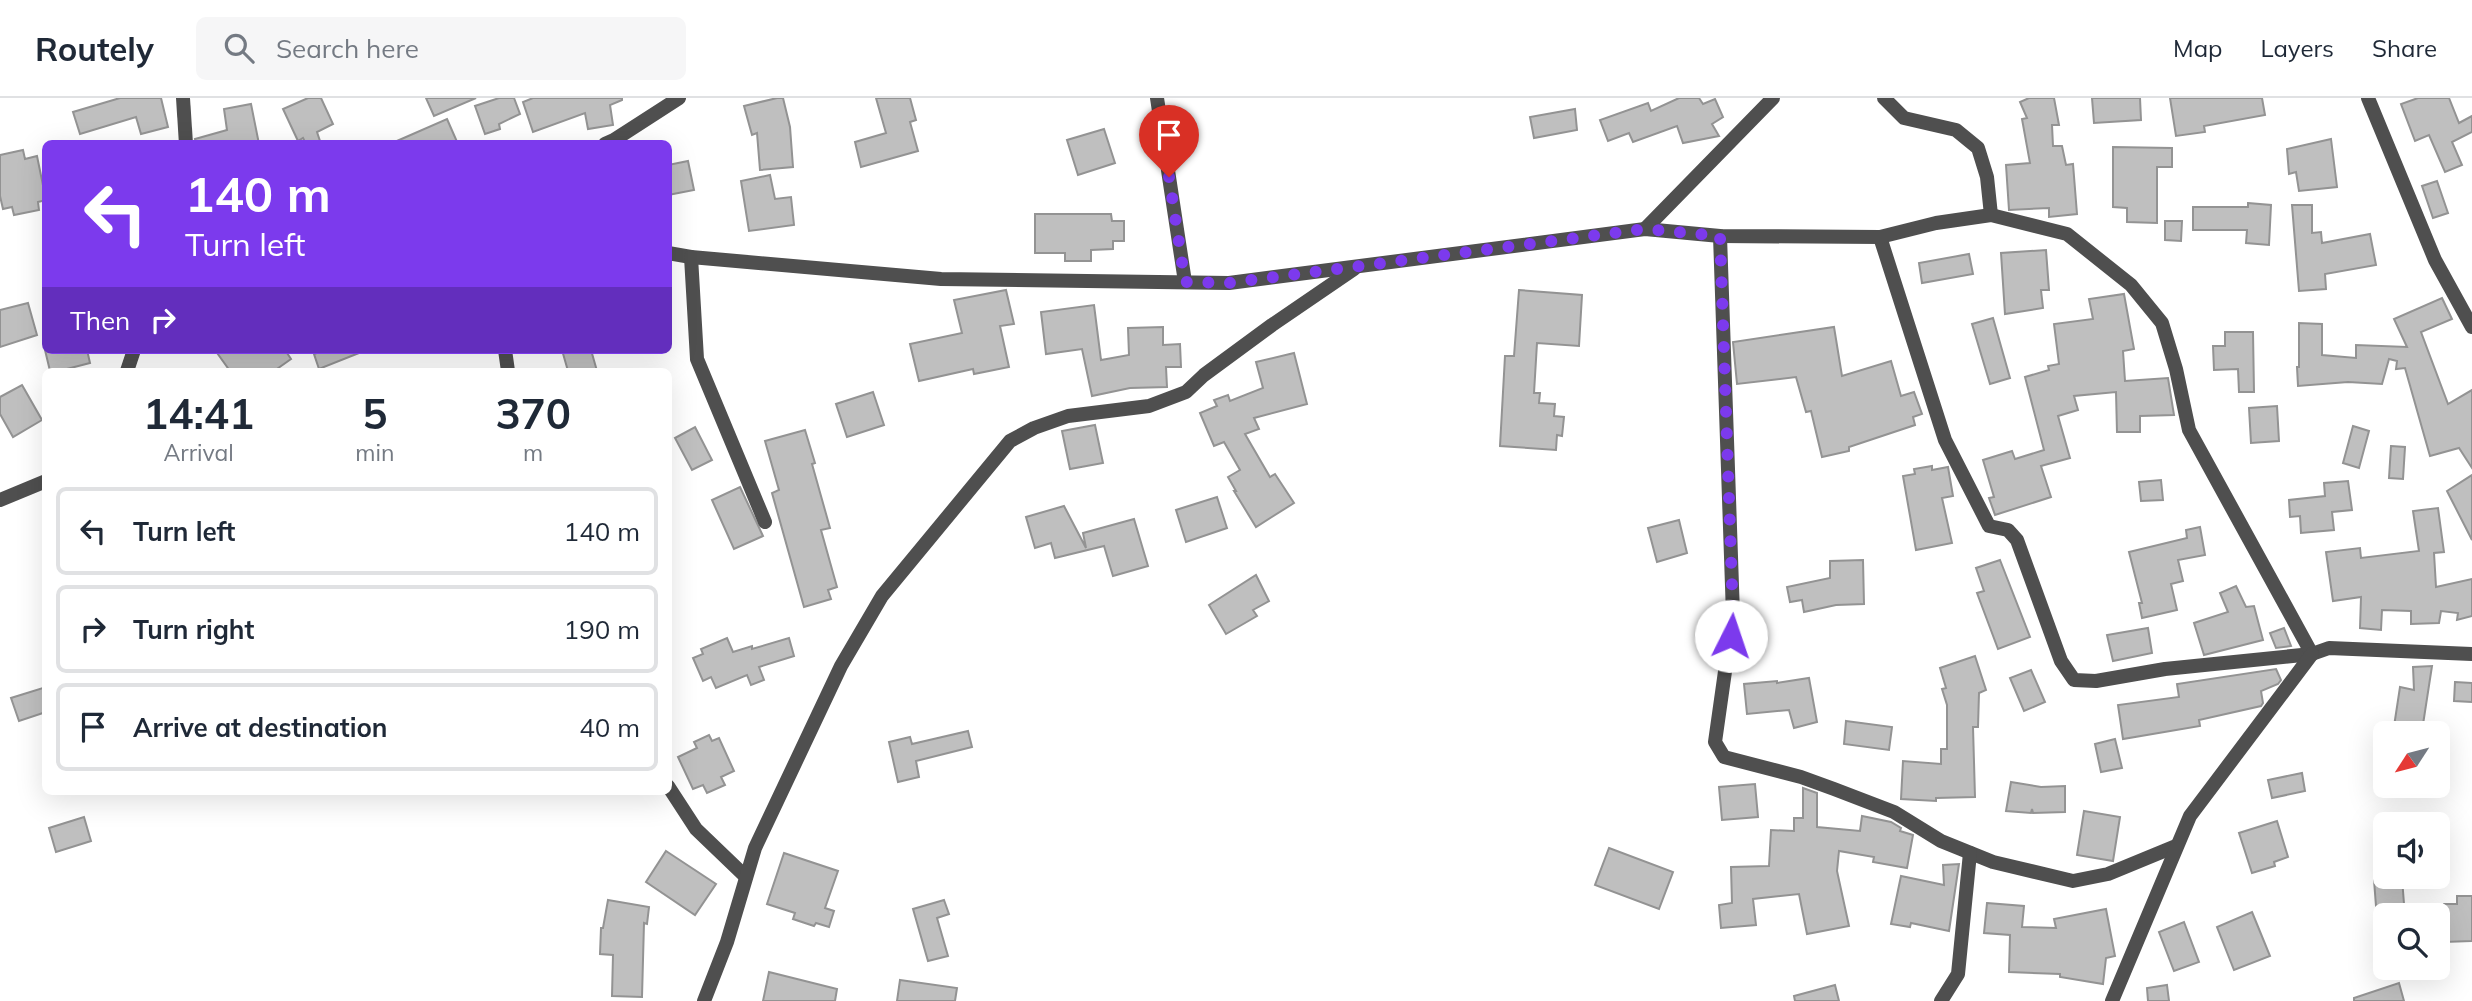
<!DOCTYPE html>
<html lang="en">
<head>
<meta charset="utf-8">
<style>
  body { margin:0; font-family:Mulish,sans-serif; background:#f6f6f7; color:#1f2937; height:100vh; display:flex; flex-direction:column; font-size:26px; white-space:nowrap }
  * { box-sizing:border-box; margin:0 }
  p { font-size:23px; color:#747a83 }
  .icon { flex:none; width:38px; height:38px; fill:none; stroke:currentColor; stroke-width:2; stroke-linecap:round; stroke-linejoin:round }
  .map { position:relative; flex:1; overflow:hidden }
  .sheet { position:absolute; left:42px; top:270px; width:630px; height:427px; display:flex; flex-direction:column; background:#fff; border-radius:10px; box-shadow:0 7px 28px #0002 }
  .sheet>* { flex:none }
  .banner { position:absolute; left:42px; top:42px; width:630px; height:214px; border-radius:10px; box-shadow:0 7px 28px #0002; background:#7c3aed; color:#fff; overflow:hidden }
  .needle { width:46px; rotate:234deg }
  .controls { position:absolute; left:2373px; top:623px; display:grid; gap:14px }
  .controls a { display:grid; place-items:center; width:77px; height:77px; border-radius:10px; background:#fff; box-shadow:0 7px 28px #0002; font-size:35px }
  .pin { position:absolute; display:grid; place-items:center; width:60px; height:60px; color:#fff; margin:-72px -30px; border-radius:50% 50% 50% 0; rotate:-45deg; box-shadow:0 0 7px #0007 }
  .pin .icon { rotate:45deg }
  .me { position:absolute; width:77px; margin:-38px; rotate:4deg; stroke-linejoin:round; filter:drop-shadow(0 0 5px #0008) }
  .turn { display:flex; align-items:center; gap:24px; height:147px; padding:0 28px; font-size:32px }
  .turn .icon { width:91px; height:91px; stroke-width:2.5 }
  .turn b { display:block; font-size:49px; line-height:60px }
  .then { display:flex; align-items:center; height:66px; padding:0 28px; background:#0003; gap:14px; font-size:26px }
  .eta { display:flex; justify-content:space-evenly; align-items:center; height:119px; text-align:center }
  .eta b { font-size:42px; font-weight:700; line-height:49px }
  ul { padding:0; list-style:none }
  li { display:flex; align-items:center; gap:21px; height:88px; margin:0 14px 10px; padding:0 14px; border:4px solid #e0e1e3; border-radius:10px }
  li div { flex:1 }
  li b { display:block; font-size:26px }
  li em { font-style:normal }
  header { display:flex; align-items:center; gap:42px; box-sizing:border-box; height:98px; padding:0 35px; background:#fff; border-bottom:2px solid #e0e1e3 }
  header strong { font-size:33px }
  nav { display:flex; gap:38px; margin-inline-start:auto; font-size:24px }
  .search { width:490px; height:63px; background:#f6f6f7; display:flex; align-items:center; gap:18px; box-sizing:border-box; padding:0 24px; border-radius:10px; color:#747a83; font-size:26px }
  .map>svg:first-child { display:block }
  .building { fill:#bfbfbf; stroke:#939393; stroke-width:2 }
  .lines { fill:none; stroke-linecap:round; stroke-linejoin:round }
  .street { stroke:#4f4f4f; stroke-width:14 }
  .route { stroke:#7c3aed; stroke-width:12; stroke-dasharray:0 21.6 }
</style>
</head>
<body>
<header>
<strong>Routely</strong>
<div class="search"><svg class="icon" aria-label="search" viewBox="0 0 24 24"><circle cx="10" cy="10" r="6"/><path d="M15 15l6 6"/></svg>Search here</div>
<nav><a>Map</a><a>Layers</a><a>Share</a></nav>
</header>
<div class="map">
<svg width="2472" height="903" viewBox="0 0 2472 903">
  <rect width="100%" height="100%" fill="#fff"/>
  <!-- building -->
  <g class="building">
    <polygon points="120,0 161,0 168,29 141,36 136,19 80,36 73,14"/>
    <polygon points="308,0 321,0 333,26 317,34 321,46 306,46 303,40 298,43 283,11"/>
    <polygon points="426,0 476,0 434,18"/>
    <polygon points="499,0 514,0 520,16 499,26 500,31 485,36 475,8"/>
    <polygon points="533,0 622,0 622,2 610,7 613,27 588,31 585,15 533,34 523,4"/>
    <polygon points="777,0 783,0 790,29 793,69 760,72 757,35 752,37 744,8"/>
    <polygon points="876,0 910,0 916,22 910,24 918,53 861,69 855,44 886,35"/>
    <polygon points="1679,0 1699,0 1703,6 1715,1 1723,19 1712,26 1719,38 1683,45 1677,28 1633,44 1629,35 1608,43 1600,22 1648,5 1651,13"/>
    <polygon points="2029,0 2054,0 2059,27 2052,27 2053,48 2062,48 2066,67 2073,66 2077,116 2049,119 2049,110 2009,112 2006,67 2030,65 2022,21 2027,20 2020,4"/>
    <polygon points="2092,0 2140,0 2141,22 2094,25"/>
    <polygon points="2170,0 2262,0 2265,17 2204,28 2205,34 2176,38"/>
    <polygon points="2418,0 2449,0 2459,25 2472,18 2472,34 2452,44 2462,67 2445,74 2429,37 2415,43 2401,6"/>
    <polygon points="251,6 259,46 196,46 195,41 227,32 224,11"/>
    <polygon points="1575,11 1577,32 1534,40 1530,19"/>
    <polygon points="447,21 458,46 390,46"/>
    <polygon points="1104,31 1115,65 1078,77 1067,42"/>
    <polygon points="2331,41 2337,89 2299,93 2296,74 2289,76 2287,51"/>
    <polygon points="2113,49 2172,50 2172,69 2157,69 2157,125 2127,124 2127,110 2113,109"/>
    <polygon points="23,52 25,61 37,58 46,102 38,104 39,112 14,117 12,109 3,111 0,98 0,57"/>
    <polygon points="688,63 694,92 668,97 668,67"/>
    <polygon points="770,77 775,101 791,99 794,127 749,133 741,83"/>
    <polygon points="2437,83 2448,115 2433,120 2422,88"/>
    <polygon points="2248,105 2271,107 2269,147 2246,145 2247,132 2193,132 2193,109 2248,109"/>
    <polygon points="2292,107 2312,107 2312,135 2321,134 2322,145 2370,136 2376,167 2325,176 2326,191 2299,193"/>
    <polygon points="1035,116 1111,116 1112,123 1124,123 1124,143 1113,143 1113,151 1091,152 1091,163 1065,163 1065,155 1035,155"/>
    <polygon points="2165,123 2182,123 2181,143 2165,142"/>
    <polygon points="2046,152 2049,192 2041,192 2043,210 2005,216 2001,155"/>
    <polygon points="1969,156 1973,176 1922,185 1919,165"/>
    <polygon points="1006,192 1014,226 1000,228 1009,269 974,276 973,271 919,283 910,246 962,235 954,202"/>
    <polygon points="1519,192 1582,197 1579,248 1537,245 1534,295 1540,295 1539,305 1555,306 1554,318 1564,319 1562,338 1557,337 1556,352 1500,348 1505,258 1514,258"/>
    <polygon points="2124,196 2134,251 2123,253 2125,283 2168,280 2174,317 2140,318 2140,334 2117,334 2116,294 2074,298 2078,312 2058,318 2070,360 2041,368 2051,399 1995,417 1989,400 1994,399 1983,362 2012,353 2015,361 2044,352 2025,279 2049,272 2048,268 2059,266 2054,226 2093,221 2089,201"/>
    <polygon points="2442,200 2452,221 2421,234 2448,306 2472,292 2472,370 2459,350 2430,358 2405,270 2396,271 2397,263 2389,261 2382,286 2348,284 2298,288 2297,269 2299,269 2299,225 2322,226 2322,257 2356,260 2356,247 2407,249 2394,221"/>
    <polygon points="28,205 37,237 0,249 0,212"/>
    <polygon points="1094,207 1101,262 1129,257 1128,230 1163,229 1163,247 1180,246 1181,269 1166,269 1167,289 1130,290 1092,298 1082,251 1046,256 1041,214"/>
    <polygon points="1993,220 2010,280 1990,286 1972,226"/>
    <polygon points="1834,229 1842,278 1891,263 1901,298 1914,294 1922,316 1913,319 1915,327 1849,349 1849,353 1822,359 1811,313 1806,314 1796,279 1737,286 1733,244"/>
    <polygon points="2225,234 2253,234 2254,294 2239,294 2238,271 2214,272 2213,248 2225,248"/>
    <polygon points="45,252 87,252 90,265 59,273 50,273"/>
    <polygon points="215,252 285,252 291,261 274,273 230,273"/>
    <polygon points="325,252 364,252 364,253 319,271 314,256"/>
    <polygon points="562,252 591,252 597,273 568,273"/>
    <polygon points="1294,255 1307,306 1254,320 1259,331 1245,336 1270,379 1275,376 1294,405 1256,429 1234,393 1236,393 1228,379 1240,372 1224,344 1214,348 1200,315 1217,308 1214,302 1228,297 1230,303 1263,290 1256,264"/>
    <polygon points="22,287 42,322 13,339 0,316 0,299"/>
    <polygon points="873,294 884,327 847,339 836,306"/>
    <polygon points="2277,308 2279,343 2251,345 2249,310"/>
    <polygon points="1095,327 1103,365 1070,371 1062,333"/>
    <polygon points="2353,328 2369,333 2359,370 2343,365"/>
    <polygon points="695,329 712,362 692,372 675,340"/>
    <polygon points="805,332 815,365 812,366 830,430 821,432 837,489 828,492 831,501 804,509 772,395 779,392 765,343"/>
    <polygon points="2391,348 2405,349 2403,381 2389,380"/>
    <polygon points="1932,368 1932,372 1948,369 1953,398 1942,400 1952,445 1916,452 1903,378 1915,376 1914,371"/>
    <polygon points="2472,377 2472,442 2447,393"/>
    <polygon points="2161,382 2163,402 2141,403 2139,384"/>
    <polygon points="2348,383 2352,412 2332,414 2334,432 2301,435 2300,418 2290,419 2289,402 2325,398 2324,385"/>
    <polygon points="740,389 763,438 734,451 712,402"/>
    <polygon points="1217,399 1227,430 1186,444 1176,412"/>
    <polygon points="1064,408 1086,450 1083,435 1134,421 1148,468 1113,478 1104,448 1055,460 1051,445 1035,450 1026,419"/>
    <polygon points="2438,410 2444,454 2434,455 2436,489 2472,481 2472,518 2457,522 2458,515 2441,513 2439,525 2411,526 2411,513 2382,512 2381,532 2360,530 2361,499 2333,503 2326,454 2360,450 2361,460 2419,453 2413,413"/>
    <polygon points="1679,422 1687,455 1657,464 1648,430"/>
    <polygon points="2200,429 2205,457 2178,462 2183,483 2171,486 2177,512 2142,520 2139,505 2142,505 2129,454 2187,440 2186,432"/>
    <polygon points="1863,462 1864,506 1836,507 1804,514 1802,502 1790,504 1787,489 1830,480 1830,463"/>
    <polygon points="2000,462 2030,539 1998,551 1977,495 1984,493 1976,470"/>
    <polygon points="1256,477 1269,503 1253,512 1257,518 1226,536 1209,507"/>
    <polygon points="2236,488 2246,509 2254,508 2263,542 2204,557 2194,525 2228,514 2220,495"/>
    <polygon points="2148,530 2152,555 2113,563 2107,537"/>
    <polygon points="2284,530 2291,548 2276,550 2270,535"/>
    <polygon points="727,540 733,554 752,548 752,551 789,540 794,558 759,569 764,582 751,587 747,577 716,590 711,579 703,583 693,560 703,556 701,551"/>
    <polygon points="1975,558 1986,592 1979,595 1978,629 1973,629 1975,699 1936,700 1936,703 1901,701 1903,663 1941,666 1941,651 1947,651 1947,607 1942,591 1946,590 1940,570"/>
    <polygon points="2432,568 2422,633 2420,633 2420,635 2393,635 2400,589 2414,592 2413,569"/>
    <polygon points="2276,571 2281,582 2278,586 2261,593 2263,605 2261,608 2199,622 2200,628 2123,641 2118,607 2179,599 2177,586"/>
    <polygon points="2031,572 2045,604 2024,613 2010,580"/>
    <polygon points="1809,580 1817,624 1794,630 1789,612 1747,616 1744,586 1777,583 1777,585"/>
    <polygon points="2455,584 2472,585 2472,604 2454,603"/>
    <polygon points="46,589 46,614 19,623 11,600"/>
    <polygon points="1846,623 1892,629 1889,652 1844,646"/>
    <polygon points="968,633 972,649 916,663 919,679 898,684 889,644 910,639 912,646"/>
    <polygon points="709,637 712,643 719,640 734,673 721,679 725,687 707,695 703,687 693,691 678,659 697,650 694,644"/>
    <polygon points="2115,641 2122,670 2101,674 2095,646"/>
    <polygon points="2302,675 2305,693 2272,700 2268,682"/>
    <polygon points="2011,684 2041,689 2065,688 2065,714 2033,715 2032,711 2031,715 2006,713"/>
    <polygon points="1755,686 1758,719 1722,722 1719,689"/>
    <polygon points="1803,690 1817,695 1817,729 1860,733 1862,718 1891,724 1901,730 1900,733 1913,737 1907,770 1873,764 1874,759 1839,753 1837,773 1849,828 1807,836 1799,796 1753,801 1756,827 1721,830 1719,807 1732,805 1731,769 1769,768 1771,732 1794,733 1794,720 1803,720"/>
    <polygon points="2084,713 2120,719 2113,763 2077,757"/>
    <polygon points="84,719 91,743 56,754 49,730"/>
    <polygon points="2277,723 2288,759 2274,764 2275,768 2252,775 2239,735"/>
    <polygon points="1609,750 1673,774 1659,811 1595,787"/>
    <polygon points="666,753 716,786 695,817 646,784"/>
    <polygon points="784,755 838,773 825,810 834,813 829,829 816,825 814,828 793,821 795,815 767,806"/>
    <polygon points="1959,766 1949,833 1911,825 1910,829 1891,826 1901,778 1944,787 1943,767"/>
    <polygon points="2402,780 2404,806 2376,808 2374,782"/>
    <polygon points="2457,798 2472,798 2472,843 2444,844 2444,806 2457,806"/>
    <polygon points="608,802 649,809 647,826 644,825 642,899 612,898 613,857 600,856 601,830 603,830"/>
    <polygon points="944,802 949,816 937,820 948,858 928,863 913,811"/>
    <polygon points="1987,805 2024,808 2022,829 2056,830 2054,821 2106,811 2115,858 2106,860 2103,886 2060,879 2060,876 2009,874 2010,837 1984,835"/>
    <polygon points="2252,814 2270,858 2234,872 2217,829"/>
    <polygon points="2184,824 2199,864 2174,873 2159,834"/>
    <polygon points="769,874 837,891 835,903 763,903"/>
    <polygon points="900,882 957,890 955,903 897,903"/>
    <polygon points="2399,885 2404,903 2354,903 2354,900"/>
    <polygon points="1835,887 1839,903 1795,903 1794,898"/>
    <polygon points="2167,887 2169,903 2148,903 2147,890"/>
  </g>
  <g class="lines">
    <!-- street -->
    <g class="street">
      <polyline points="183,0 186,46"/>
      <polyline points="1157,0 1185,184"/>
      <polyline points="1884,0 1904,20 1956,32 1978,50 1987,79 1991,117"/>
      <polyline points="2368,0 2435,162 2472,229"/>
      <polyline points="605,46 614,42 679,0"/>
      <polyline points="1645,131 1773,0"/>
      <polyline points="1720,138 1733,517 1715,644 1724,659 1801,679 1834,691 1894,714 1941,743 1993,764 2073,783 2108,776 2176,748"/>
      <polyline points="1880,139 1945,342 1989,428 2008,432 2017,442 2061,563 2074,582 2096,583 2165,571 2312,556 2329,550 2472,556"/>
      <polyline points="668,155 691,159"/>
      <polyline points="505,252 508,273"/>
      <polyline points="127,273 134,252"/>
      <polyline points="0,402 46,383"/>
      <polyline points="765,424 697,261 691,159 941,181 1229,185 1645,131 1720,138 1880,139 1936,125 1991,117 2067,136 2131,187 2162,225 2176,271 2189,332 2312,556"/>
      <polyline points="668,688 696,731 746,779"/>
      <polyline points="704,903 727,844 755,750 841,568 882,498 1010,343 1034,330 1068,318 1149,308 1186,294 1204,277 1272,227 1354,171"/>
      <polyline points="1941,903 1958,876 1970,755"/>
      <polyline points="2112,903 2190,718 2312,556"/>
    </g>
  </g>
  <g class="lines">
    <!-- route -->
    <polyline class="route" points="1169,79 1185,184 1229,185 1645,131 1720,138 1733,517 1731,538"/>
  </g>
</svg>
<div class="controls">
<a><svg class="needle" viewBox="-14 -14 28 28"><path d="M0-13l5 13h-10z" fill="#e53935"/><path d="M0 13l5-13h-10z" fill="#747a83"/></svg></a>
<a><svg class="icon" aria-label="sound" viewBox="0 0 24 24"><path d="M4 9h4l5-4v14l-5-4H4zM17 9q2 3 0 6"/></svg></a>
<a><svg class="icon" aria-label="search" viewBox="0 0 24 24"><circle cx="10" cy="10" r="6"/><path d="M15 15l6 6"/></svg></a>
</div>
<div class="pin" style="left:1169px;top:79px;background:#d93025"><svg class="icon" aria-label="arrive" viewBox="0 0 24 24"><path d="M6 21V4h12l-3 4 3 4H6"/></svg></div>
<svg class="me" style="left:1731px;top:538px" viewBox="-20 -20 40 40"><circle r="19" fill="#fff"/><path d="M0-13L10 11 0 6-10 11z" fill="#7c3aed"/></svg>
<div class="banner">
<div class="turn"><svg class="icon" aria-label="left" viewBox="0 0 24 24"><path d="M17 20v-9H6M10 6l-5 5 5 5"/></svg><div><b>140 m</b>Turn left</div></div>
<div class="then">Then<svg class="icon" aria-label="right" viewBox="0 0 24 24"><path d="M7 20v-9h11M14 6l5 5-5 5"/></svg></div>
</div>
<section class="sheet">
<div class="eta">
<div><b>14:41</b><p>Arrival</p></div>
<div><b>5</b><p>min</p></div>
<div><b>370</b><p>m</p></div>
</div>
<ul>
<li><svg class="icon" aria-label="left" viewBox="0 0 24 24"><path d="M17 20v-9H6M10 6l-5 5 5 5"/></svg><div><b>Turn left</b></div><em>140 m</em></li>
<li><svg class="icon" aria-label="right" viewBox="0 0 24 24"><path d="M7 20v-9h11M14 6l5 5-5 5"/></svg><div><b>Turn right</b></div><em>190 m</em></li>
<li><svg class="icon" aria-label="arrive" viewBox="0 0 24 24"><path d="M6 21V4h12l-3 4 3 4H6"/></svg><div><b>Arrive at destination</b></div><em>40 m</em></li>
</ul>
</section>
</div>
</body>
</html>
